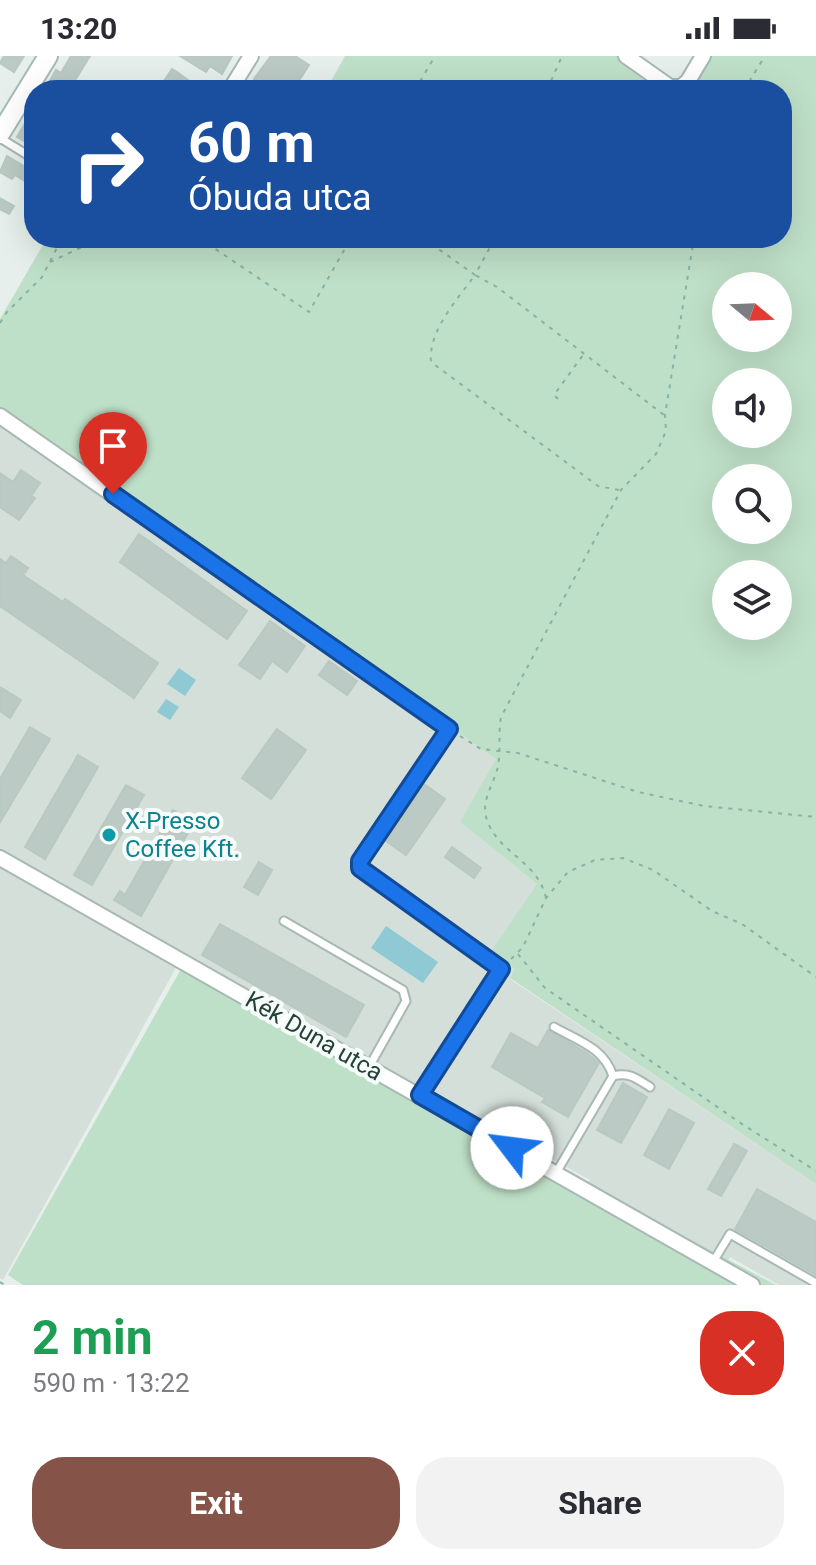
<!DOCTYPE html>
<html lang="en">
<head>
<meta charset="utf-8">
<style>
  body { margin:0; font-family:Roboto,sans-serif; background:#f2f2f3; color:#2b2b33; height:100vh; display:flex; flex-direction:column; font-size:30px; white-space:nowrap }
  * { box-sizing:border-box; margin:0 }
  p { font-size:26px; color:#7c7c81 }
  .icon { flex:none; width:44px; height:44px; fill:none; stroke:currentColor; stroke-width:2; stroke-linecap:round; stroke-linejoin:round }
  .map { position:relative; height:1229px; overflow:hidden }
  .side { display:flex; flex-direction:column; background:#fff; flex:1 }
  .side>* { flex:none }
  .banner { position:absolute; left:24px; top:24px; width:768px; height:168px; border-radius:32px; box-shadow:0 8px 32px #0002; background:#1a4fa0; color:#fff; overflow:hidden }
  .needle { width:52px; rotate:109deg }
  .fabs { position:absolute; left:712px; top:216px; display:grid; gap:16px }
  .fabs a { display:grid; place-items:center; width:80px; height:80px; border-radius:50%; background:#fff; box-shadow:0 8px 32px #0002; font-size:40px }
  .pin { position:absolute; display:grid; place-items:center; width:68px; height:68px; color:#fff; margin:-82px -34px; border-radius:50% 50% 50% 0; rotate:-45deg; box-shadow:0 0 8px #0007 }
  .pin .icon { rotate:45deg }
  .me { position:absolute; width:88px; margin:-44px; rotate:300deg; stroke-linejoin:round; filter:drop-shadow(0 0 6px #0008) }
  .turn { display:flex; align-items:center; gap:28px; height:168px; padding:0 32px; font-size:36px }
  .turn .icon { width:104px; height:104px; stroke-width:2.5 }
  .turn b { display:block; font-size:56px; line-height:68px }
  .round { display:grid; place-items:center; flex:none; width:84px; height:84px; border-radius:32px; background:#f2f2f3 }
  .headline { display:flex; align-items:center; justify-content:space-between; height:136px; padding:0 32px }
  h1 { font-size:48px; font-weight:700; line-height:60px; color:#1e9e55 }
  .cta { display:flex; gap:16px; margin-top:auto; padding:16px 32px }
  .cta a { flex:1; height:92px; border-radius:32px; background:#855347; color:#fff; font-size:32px; font-weight:700; line-height:92px; text-align:center }
  .cta a+a { background:#f2f2f3; color:#2b2b33 }
  .status { display:flex; justify-content:space-between; align-items:center; height:56px; padding:0 40px; background:#fff; direction:ltr }
  .status svg { height:22px; fill:currentColor }
  .map>svg:first-child { display:block }
  .built { fill:#d4dfda }
  .green { fill:#bfe0c8; fill-rule:evenodd }
  .water { fill:#8ec9d4 }
  .building { fill:#bbcac4; stroke:#b8c9c2; stroke-width:2 }
  .lines { fill:none; stroke-linecap:round; stroke-linejoin:round }
  .service-casing { stroke:#a8b8b2; stroke-width:11 }
  .minor-casing { stroke:#a8b8b2; stroke-width:18 }
  .secondary-casing { stroke:#a4bbb3; stroke-width:22 }
  .path { stroke:#86b3a5; stroke-width:2; stroke-dasharray:4 6; stroke-linecap:butt }
  .service { stroke:#fff; stroke-width:7 }
  .minor { stroke:#fff; stroke-width:14 }
  .secondary { stroke:#fff; stroke-width:18 }
  .route-casing { stroke:#114b97; stroke-width:20 }
  .route { stroke:#1a73e8; stroke-width:14 }
  .culture-dot { fill:#0f9aa8; stroke:#f7fbf9; stroke-width:3 }
  .labels { text-anchor:middle; dominant-baseline:central; stroke-width:8; stroke-linejoin:round; paint-order:stroke }
  .culture-label { font-size:24px; fill:#0d838f; stroke:#f7fbf9; text-anchor:start }
  .street-label { font-size:24px; fill:#24423a; stroke:#f7fbf9 }
</style>
</head>
<body>
<div class="status"><b>13:20</b><svg viewBox="0 0 49 12"><path d="M0 12V9h3v3zM5 12V6h3v6zM10 12V3h3v9zM15 12V0h3v12zM26 1h20v11H26zM47 4h2v5h-2z"/></svg></div>
<div class="map">
<svg width="816" height="1229" viewBox="0 0 816 1229">
  <rect width="100%" height="100%" fill="#e6efeb"/>
  <!-- built -->
  <polygon class="built" points="0,367 501,701 460,766 537,828 516,913 510,923 816,1128 816,1229 779,1229 730,1201 713,1229 529,1229 590,1124 183,899 3,1224 0,1222"/>
  <!-- green -->
  <g class="green">
    <polygon points="345,0 618,0 668,34 326,34"/>
    <path d="M708,0H816V1128L510,922L515,913L492,894L537,828L460,766L496,703L0,354V263L47,182H220L227,187L231,182H782V34H682ZM726,230H778V282H726ZM726,326H778V378H726ZM726,422H778V474H726ZM726,518H778V570H726Z"/>
    <polygon points="181,913 776,1229 23,1229 8,1219"/>
  </g>
  <!-- water -->
  <g class="water">
    <polygon points="179,612 196,624 185,640 167,628"/>
    <polygon points="166,643 179,651 170,664 157,656"/>
    <polygon points="386,870 438,906 423,927 371,892"/>
  </g>
  <!-- building -->
  <g class="building">
    <polygon points="4,0 24,0 14,16 0,7"/>
    <polygon points="71,0 90,0 69,34 45,34 56,14 61,17"/>
    <polygon points="180,0 232,0 222,18 210,10 206,16"/>
    <polygon points="271,0 295,0 309,9 293,34 258,34 262,28 254,23"/>
    <polygon points="172,13 177,16 202,34 176,34 164,25"/>
    <polygon points="34,52 34,91 17,81"/>
    <polygon points="7,100 34,116 34,131 15,119 12,123 0,116"/>
    <polygon points="0,142 14,150 9,158 0,153"/>
    <polygon points="21,414 40,427 31,440 35,442 19,464 0,451 0,417 13,426"/>
    <polygon points="139,478 247,555 227,583 120,506"/>
    <polygon points="11,500 28,512 23,519 63,546 65,543 158,607 134,642 0,550 0,503 6,507"/>
    <polygon points="270,565 305,590 287,616 272,605 260,623 239,609"/>
    <polygon points="329,605 357,625 347,639 319,619"/>
    <polygon points="0,631 21,644 10,662 0,655"/>
    <polygon points="30,671 50,683 0,766 0,723"/>
    <polygon points="277,673 306,694 271,743 242,722"/>
    <polygon points="78,699 98,711 45,803 25,791"/>
    <polygon points="424,728 445,743 406,799 386,785"/>
    <polygon points="126,729 144,739 92,829 74,819"/>
    <polygon points="173,754 194,766 141,860 114,844 120,835 125,839"/>
    <polygon points="452,791 481,812 474,822 445,801"/>
    <polygon points="259,806 272,814 258,839 244,831"/>
    <polygon points="220,868 364,949 346,981 202,899"/>
    <polygon points="548,974 587,997 599,1007 568,1061 542,1046 545,1042 492,1011 511,977 538,992"/>
    <polygon points="623,1027 647,1041 621,1087 597,1074"/>
    <polygon points="669,1053 694,1067 669,1113 644,1099"/>
    <polygon points="734,1088 747,1095 721,1140 708,1133"/>
    <polygon points="757,1133 816,1166 816,1219 735,1173"/>
  </g>
  <g class="lines">
    <!-- service casing -->
    <g class="service-casing">
      <g id="service">
        <polyline points="0,82 34,103"/>
        <polyline points="284,865 403,934 406,945 369,1011"/>
        <path d="M554,971C579,985 604,992 613,1020"/>
        <path d="M556,1117L613,1020C629,1016 636,1022 650,1031"/>
        <polyline points="713,1206 730,1178 816,1227"/>
      </g>
    </g>
    <!-- minor casing -->
    <g class="minor-casing">
      <g id="minor">
        <polyline points="626,0 670,31 681,31"/>
        <polyline points="681,31 688,25 703,0"/>
        <polyline points="230,34 251,0"/>
        <polyline points="0,360 449,673 360,805 360,812 501,913 420,1039"/>
        <polyline points="0,802 752,1229"/>
      </g>
    </g>
    <!-- secondary casing -->
    <g class="secondary-casing">
      <polyline id="secondary" points="0,78 48,0"/>
    </g>
    <!-- path -->
    <g class="path">
      <polyline points="415,34 435,0"/>
      <polyline points="547,34 562,0"/>
      <polyline points="744,34 765,0"/>
      <polyline points="199,182 309,256 351,182"/>
      <polyline points="423,182 475,219 495,182"/>
      <polyline points="50,206 101,182"/>
      <polyline points="0,267 7,256 42,221 62,182"/>
      <polyline points="558,343 554,339 583,299"/>
      <path d="M619,434L598,430L431,306C428,275 457,244 475,219L497,231L664,359"/>
      <polyline points="460,680 481,693 518,697 638,736 704,750 816,761"/>
      <path d="M546,842C538,805 498,797 487,764C480,744 494,729 498,710C501,694 498,677 501,661L621,434L656,398L666,375L665,359L694,182"/>
      <polyline points="518,898 545,932 742,1068 816,1115"/>
      <polyline points="511,903 523,891 546,842 568,816 595,804 623,802 653,814 712,855 742,868 816,921"/>
      <polyline points="0,1226 5,1229"/>
    </g>
    <!-- service -->
    <use href="#service" class="service"/>
    <!-- minor -->
    <use href="#minor" class="minor"/>
    <!-- secondary -->
    <use href="#secondary" class="secondary"/>
  </g>
  <g class="lines">
    <!-- route casing -->
    <g class="route-casing">
      <polyline id="route" points="113,438 449,673 360,805 360,812 501,913 420,1039 512,1092"/>
    </g>
    <!-- route -->
    <use href="#route" class="route"/>
  </g>
  <!-- markers -->
  <circle class="culture-dot" cx="109" cy="779" r="8"/>
  <g class="labels">
    <!-- culture labels -->
    <g class="culture-label">
      <text x="125" y="765">X-Presso<tspan x="125" dy="28">Coffee Kft.</tspan></text>
    </g>
    <!-- street labels -->
    <g class="street-label">
      <text transform="translate(314 980) rotate(30)">Kék Duna utca</text>
    </g>
  </g>
</svg>
<div class="fabs">
<a><svg class="needle" viewBox="-14 -14 28 28"><path d="M0-13l5 13h-10z" fill="#e53935"/><path d="M0 13l5-13h-10z" fill="#7c7c81"/></svg></a>
<a><svg class="icon" aria-label="sound" viewBox="0 0 24 24"><path d="M4 9h4l5-4v14l-5-4H4zM17 9q2 3 0 6"/></svg></a>
<a><svg class="icon" aria-label="search" viewBox="0 0 24 24"><circle cx="10" cy="10" r="6"/><path d="M15 15l6 6"/></svg></a>
<a><svg class="icon" aria-label="layers" viewBox="0 0 24 24"><path d="M12 4l9 5-9 5-9-5zM3 14l9 5 9-5"/></svg></a>
</div>
<div class="pin" style="left:113px;top:438px;background:#d93025"><svg class="icon" aria-label="arrive" viewBox="0 0 24 24"><path d="M6 21V4h12l-3 4 3 4H6"/></svg></div>
<svg class="me" style="left:512px;top:1092px" viewBox="-20 -20 40 40"><circle r="19" fill="#fff"/><path d="M0-13L10 11 0 6-10 11z" fill="#1a73e8"/></svg>
<div class="banner">
<div class="turn"><svg class="icon" aria-label="right" viewBox="0 0 24 24"><path d="M7 20v-9h11M14 6l5 5-5 5"/></svg><div><b>60 m</b>Óbuda utca</div></div>
</div>
</div>
<section class="side">
<div class="headline"><div><h1>2 min</h1><p>590 m · 13:22</p></div><a class="round" style="background:#d93025;color:#fff"><svg class="icon" aria-label="close" viewBox="0 0 24 24"><path d="M6 6l12 12M18 6L6 18"/></svg></a></div>
<div class="cta"><a>Exit</a><a>Share</a></div>
</section>
</body>
</html>
